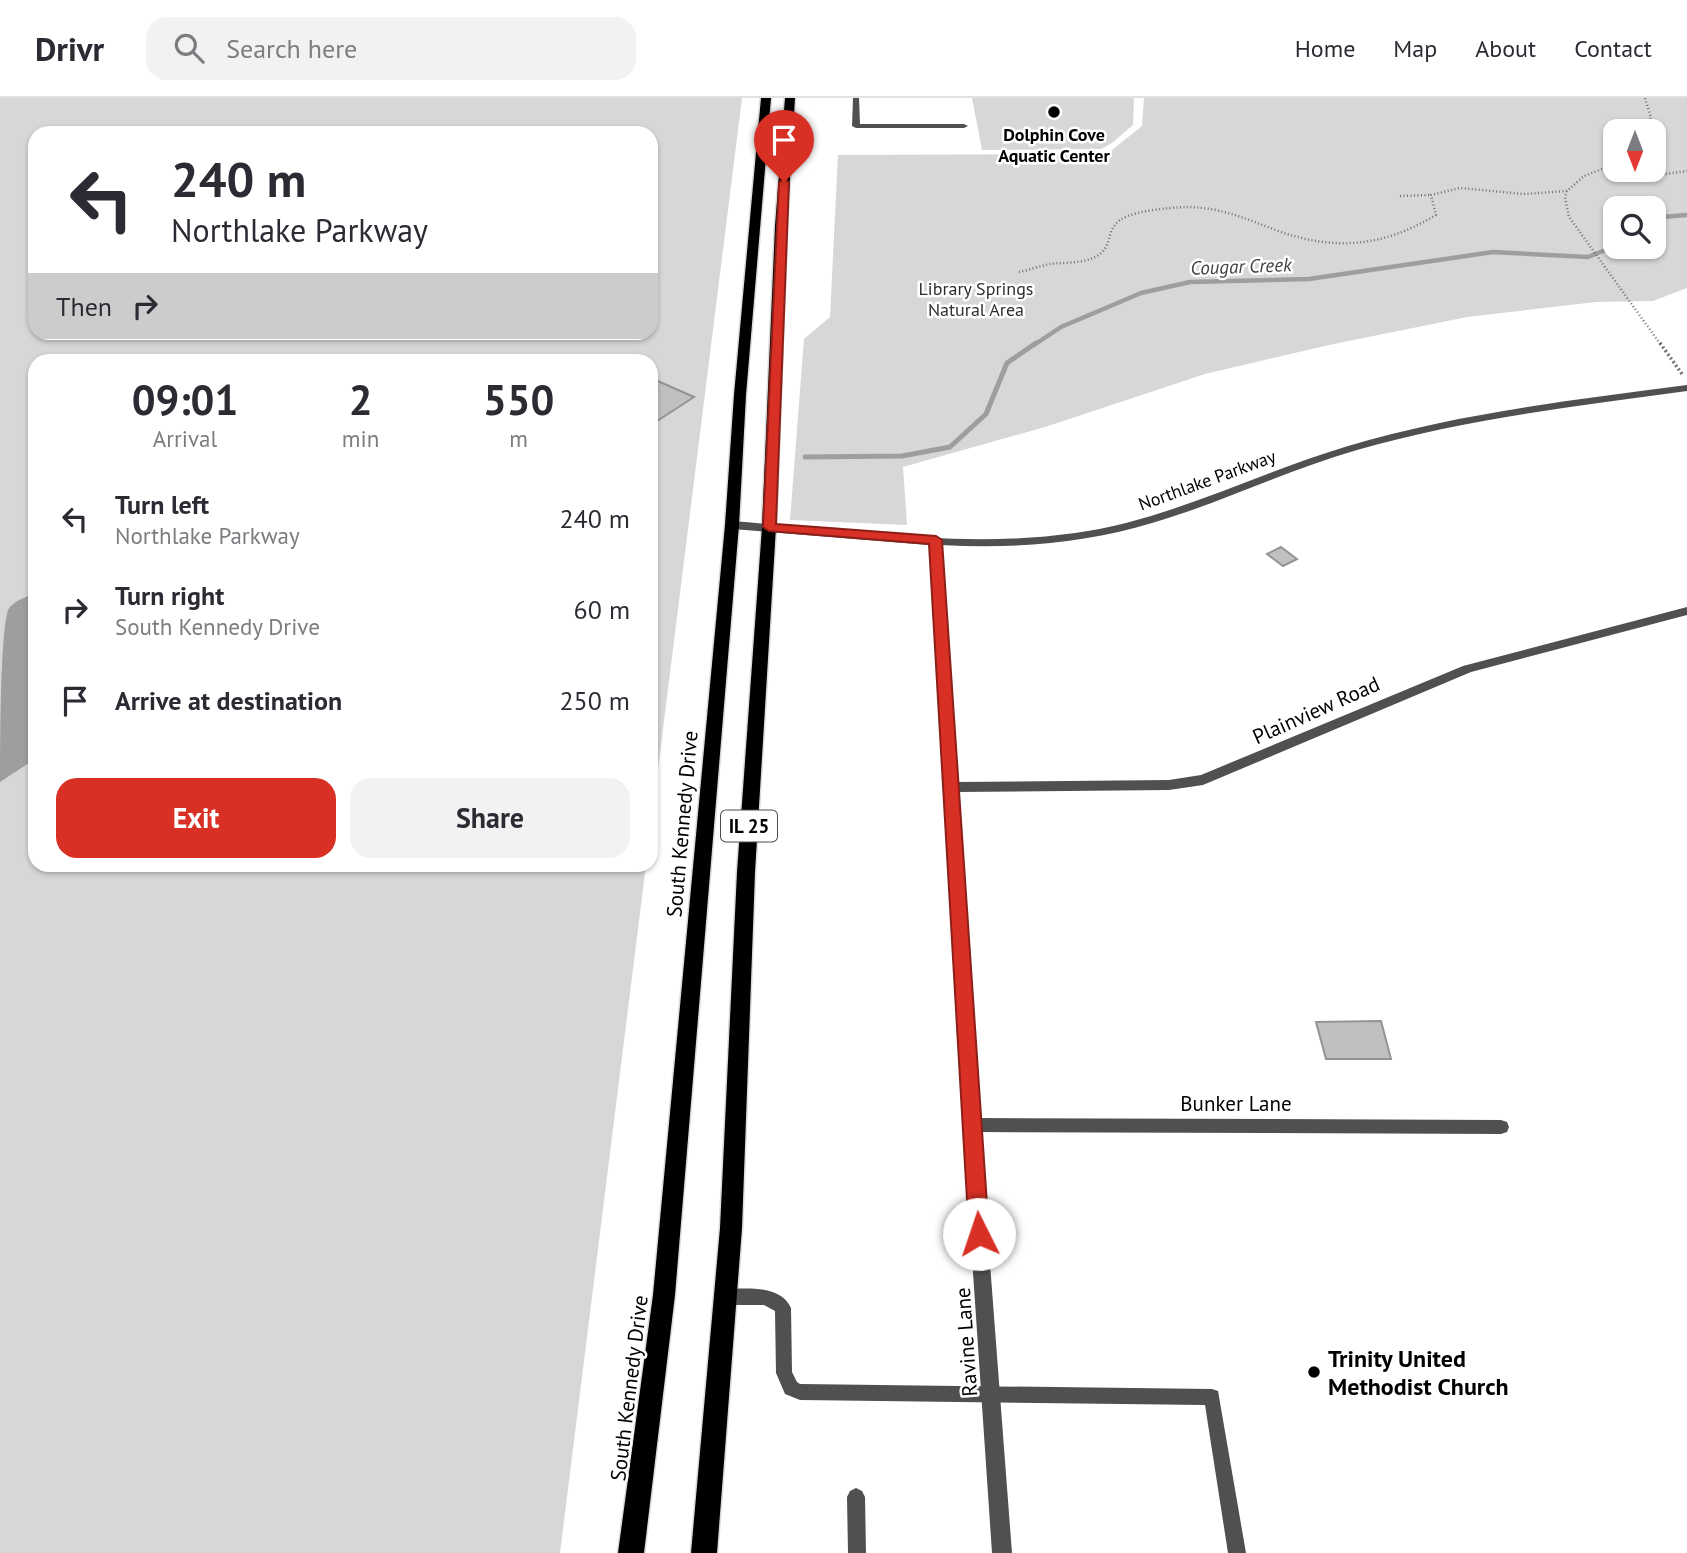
<!DOCTYPE html>
<html lang="en">
<head>
<meta charset="utf-8">
<style>
  body { margin:0; font-family:"PT Sans",sans-serif; background:#f2f2f3; color:#2b2b33; height:100vh; display:flex; flex-direction:column; font-size:26px; white-space:nowrap }
  * { box-sizing:border-box; margin:0 }
  p { font-size:23px; color:#7c7c81 }
  .icon { flex:none; width:38px; height:38px; fill:none; stroke:currentColor; stroke-width:2; stroke-linecap:round; stroke-linejoin:round }
  .map { position:relative; flex:1; overflow:hidden }
  .side { position:absolute; left:28px; top:256px; width:630px; height:518px; display:flex; flex-direction:column; background:#fff; border-radius:21px; box-shadow:0 2px 5px #0004 }
  .side>* { flex:none }
  .hud { position:absolute; left:28px; top:28px; width:630px; height:214px; border-radius:21px; box-shadow:0 2px 5px #0004; background:#fff; color:#2b2b33; overflow:hidden }
  .needle { width:46px; rotate:180deg }
  .tools { position:absolute; left:1603px; top:21px; display:grid; gap:14px }
  .tools a { display:grid; place-items:center; width:63px; height:63px; border-radius:14px; background:#fff; box-shadow:0 2px 5px #0004; font-size:35px }
  .pin { position:absolute; display:grid; place-items:center; width:60px; height:60px; color:#fff; margin:-72px -30px; border-radius:50% 50% 50% 0; rotate:-45deg; box-shadow:0 0 7px #0007 }
  .pin .icon { rotate:45deg }
  .me { position:absolute; width:77px; margin:-38px; rotate:356deg; stroke-linejoin:round; filter:drop-shadow(0 0 5px #0008) }
  .turn { display:flex; align-items:center; gap:24px; height:147px; padding:0 28px; font-size:32px }
  .turn .icon { width:91px; height:91px; stroke-width:2.5 }
  .turn b { display:block; font-size:49px; line-height:60px }
  .then { display:flex; align-items:center; height:66px; padding:0 28px; background:#0003; gap:14px; font-size:26px }
  .eta { display:flex; justify-content:space-evenly; align-items:center; height:119px; text-align:center }
  .eta b { font-size:42px; font-weight:600; line-height:49px }
  .primary-button { display:flex; gap:14px; margin-top:auto; padding:14px 28px }
  .primary-button a { flex:1; height:80px; border-radius:21px; background:#d93025; color:#fff; font-size:28px; font-weight:600; line-height:80px; text-align:center }
  .primary-button a+a { background:#f2f2f3; color:#2b2b33 }
  ul { padding:0; list-style:none }
  li { display:flex; align-items:center; gap:21px; height:91px; padding:0 28px }
  li div { flex:1 }
  li b { display:block; font-size:26px }
  li em { font-style:normal }
  header { display:flex; align-items:center; gap:42px; box-sizing:border-box; height:98px; padding:0 35px; background:#fff; border-bottom:2px solid #e1e1e2 }
  header strong { font-size:33px }
  nav { display:flex; gap:38px; margin-inline-start:auto; font-size:24px }
  .search { width:490px; height:63px; background:#f2f2f3; display:flex; align-items:center; gap:18px; box-sizing:border-box; padding:0 24px; border-radius:21px; color:#7c7c81; font-size:26px }
  .map>svg:first-child { display:block }
  .green { fill:#d7d7d7; fill-rule:evenodd }
  .water { fill:#9e9e9e }
  .lines { fill:none; stroke-linecap:round; stroke-linejoin:round }
  .stream-far1 { stroke:#9e9e9e; stroke-width:4.5 }
  .stream { stroke:#9e9e9e; stroke-width:5 }
  .building { fill:#c0c0c0; stroke:#949494; stroke-width:2 }
  .primary-casing { stroke:#dbdbdb; stroke-width:3 }
  .path-far1 { stroke:#727272; stroke-width:2.5; stroke-dasharray:1 2.5; stroke-linecap:butt }
  .path { stroke:#727272; stroke-width:3.5; stroke-dasharray:2 2.5; stroke-linecap:butt }
  .service { fill:#505050; fill-rule:evenodd }
  .minor { fill:#505050; fill-rule:evenodd }
  .primary { fill:#000; fill-rule:evenodd }
  .route { fill:#d93025; stroke:#8d1f18; stroke-width:2 }
  .poi-dot { fill:#000; stroke:#fff; stroke-width:2.5 }
  .labels { text-anchor:middle; dominant-baseline:central; stroke-width:5; stroke-linejoin:round; paint-order:stroke }
  .far-poi-label { font-size:18px; font-weight:bold; fill:#000; stroke:#fff }
  .far-park-label { font-size:18px; fill:#2e2e2e; stroke:#fff }
  .far-street-label { font-size:18px; fill:#000; stroke:#fff }
  .far-water-label { font-size:19px; font-style:italic; fill:#3f3f3f; stroke:#fff }
  .shield { fill:#fff; stroke:#4c4c4c; stroke-width:2 }
  .shield-label { font-size:19px; font-weight:bold; fill:#000 }
  .street-label { font-size:21px; fill:#000; stroke:#fff }
  .near-poi-label { font-size:24px; font-weight:bold; fill:#000; stroke:#fff; text-anchor:start }
</style>
</head>
<body>
<header>
<strong>Drivr</strong>
<div class="search"><svg class="icon" aria-label="search" viewBox="0 0 24 24"><circle cx="10" cy="10" r="6"/><path d="M15 15l6 6"/></svg>Search here</div>
<nav><a>Home</a><a>Map</a><a>About</a><a>Contact</a></nav>
</header>
<div class="map">
<svg width="1687" height="1455" viewBox="0 0 1687 1455">
  <rect width="100%" height="100%" fill="#fff"/>
  <!-- green -->
  <g class="green">
    <path d="M0,0H742L651,727V262H35V766L646,767L560,1455H0ZM35,35H651V234H35Z"/>
    <polygon points="972,0 1134,0 1133,27 1112,45 1101,51 982,52"/>
    <path d="M1144,0H1687V190L1653,203L1596,204L1467,219L1329,247L1205,276L1045,329L903,369L907,427L790,422L804,241L830,219L838,57L1107,56L1142,28ZM1654,33V72H1615V33ZM1654,110V149H1615V110Z"/>
  </g>
  <!-- water -->
  <path class="water" d="M35,496V661L0,684C0,650 0,537 8,512C13,503 25,499 35,496Z"/>
  <g class="lines">
    <!-- stream-far1 -->
    <g class="stream-far1">
      <polyline points="1654,131 1662,119 1687,117"/>
      <polyline points="1034,247 1061,229 1141,195 1190,184 1309,181 1493,154 1588,159 1615,148"/>
    </g>
    <!-- stream -->
    <polyline class="stream" points="805,359 902,358 950,349 986,316 1007,265 1036,245"/>
  </g>
  <!-- building -->
  <g class="building">
    <polygon points="651,280 694,299 651,327"/>
    <polygon points="1281,449 1297,461 1283,468 1267,456"/>
    <polygon points="1381,923 1391,961 1326,961 1316,924"/>
  </g>
  <g class="lines">
    <!-- primary casing -->
    <g class="primary-casing">
      <g id="primary">
        <polygon points="761,0 771,0 746,297 739,427 675,1197 644,1455 618,1455 653,1197 725,427 734,297"/>
        <polygon points="785,0 795,0 787,128 776,429 755,774 742,1130 717,1455 691,1455 720,1130 737,774 762,429 775,128"/>
      </g>
    </g>
    <!-- path-far1 -->
    <g class="path-far1">
      <polyline points="1643,33 1651,20 1645,0"/>
      <polyline points="1631,72 1665,76 1687,73"/>
      <polyline points="1567,93 1565,99 1569,119 1661,247"/>
      <polyline points="1400,98 1431,97"/>
      <path d="M1019,174C1029,172 1040,168 1050,166C1065,164 1083,166 1097,158C1111,150 1107,137 1115,127C1125,112 1170,110 1186,109C1220,109 1247,121 1278,133C1335,153 1383,149 1436,117L1431,97L1460,90L1523,96L1567,93L1584,78L1615,66"/>
    </g>
    <!-- path -->
    <polyline class="path" points="1660,245 1682,276"/>
    <!-- service -->
    <g class="service">
      <polygon points="853,0 859,0 860,26 964,26 968,28 964,30 856,30 852,28"/>
      <path d="M725,1191C746,1191 780,1186 791,1210L792,1274L797,1284L800,1286L1212,1291L1218,1293L1246,1455H1228L1205,1307L800,1302L785,1296L776,1275L775,1213L764,1207H725L719,1204L717,1199L719,1194Z"/>
      <polygon points="856,1390 862,1393 865,1399 866,1455 848,1455 847,1399 850,1393"/>
    </g>
    <!-- minor -->
    <path class="minor" d="M1687,287V293C1577,308 1465,321 1357,352C1287,372 1221,405 1152,425C1083,446 1012,451 941,447L957,684L1169,682L1201,677L1463,568L1687,509V517L1471,574L1203,687L1169,692L957,694L979,1020L1501,1022L1507,1024L1509,1029L1507,1034L1501,1036L980,1034L1012,1455H992L963,1027L929,447L732,431L726,427L732,423C846,432 961,451 1075,435C1170,422 1257,375 1348,348C1458,315 1573,302 1687,287Z"/>
    <!-- primary -->
    <use href="#primary" class="primary"/>
  </g>
  <!-- route -->
  <polygon class="route" points="784,81 789,84 776,426 936,438 942,442 989,1136 986,1142 979,1145 972,1142 969,1136 929,446 769,433 763,429 779,84"/>
  <!-- markers -->
  <g class="poi-dot">
    <circle cx="1054" cy="14" r="7"/>
    <circle cx="1314" cy="1274" r="7"/>
  </g>
  <g class="labels">
    <!-- far-poi labels -->
    <g class="far-poi-label">
      <text x="1054" y="36">Dolphin Cove<tspan x="1054" dy="21">Aquatic Center</tspan></text>
    </g>
    <!-- far-park labels -->
    <g class="far-park-label">
      <text x="976" y="190">Library Springs<tspan x="976" dy="21">Natural Area</tspan></text>
    </g>
    <!-- far-street labels -->
    <g class="far-street-label">
      <text transform="translate(1207 382) rotate(-20)">Northlake Parkway</text>
    </g>
    <!-- far-water labels -->
    <g class="far-water-label">
      <text transform="translate(1241 168) rotate(-2)">Cougar Creek</text>
    </g>
    <!-- shield labels -->
    <rect class="shield" x="721" y="712.5" width="56" height="31" rx="5"/>
    <g class="shield-label">
      <text x="749" y="728">IL 25</text>
    </g>
    <!-- street labels -->
    <g class="street-label">
      <text transform="translate(1316 612) rotate(-24)">Plainview Road</text>
      <text transform="translate(682 726) rotate(-85)">South Kennedy Drive</text>
      <text x="1236" y="1005">Bunker Lane</text>
      <text transform="translate(966 1244) rotate(-94)">Ravine Lane</text>
      <text transform="translate(629 1290) rotate(-83)">South Kennedy Drive</text>
    </g>
    <!-- near-poi labels -->
    <g class="near-poi-label">
      <text x="1328" y="1260">Trinity United<tspan x="1328" dy="28">Methodist Church</tspan></text>
    </g>
  </g>
</svg>
<div class="tools">
<a><svg class="needle" viewBox="-14 -14 28 28"><path d="M0-13l5 13h-10z" fill="#e53935"/><path d="M0 13l5-13h-10z" fill="#7c7c81"/></svg></a>
<a><svg class="icon" aria-label="search" viewBox="0 0 24 24"><circle cx="10" cy="10" r="6"/><path d="M15 15l6 6"/></svg></a>
</div>
<div class="pin" style="left:784px;top:84px;background:#d93025"><svg class="icon" aria-label="arrive" viewBox="0 0 24 24"><path d="M6 21V4h12l-3 4 3 4H6"/></svg></div>
<svg class="me" style="left:979px;top:1136px" viewBox="-20 -20 40 40"><circle r="19" fill="#fff"/><path d="M0-13L10 11 0 6-10 11z" fill="#d93025"/></svg>
<div class="hud">
<div class="turn"><svg class="icon" aria-label="left" viewBox="0 0 24 24"><path d="M17 20v-9H6M10 6l-5 5 5 5"/></svg><div><b>240 m</b>Northlake Parkway</div></div>
<div class="then">Then<svg class="icon" aria-label="right" viewBox="0 0 24 24"><path d="M7 20v-9h11M14 6l5 5-5 5"/></svg></div>
</div>
<section class="side">
<div class="eta">
<div><b>09:01</b><p>Arrival</p></div>
<div><b>2</b><p>min</p></div>
<div><b>550</b><p>m</p></div>
</div>
<ul>
<li><svg class="icon" aria-label="left" viewBox="0 0 24 24"><path d="M17 20v-9H6M10 6l-5 5 5 5"/></svg><div><b>Turn left</b><p>Northlake Parkway</p></div><em>240 m</em></li>
<li><svg class="icon" aria-label="right" viewBox="0 0 24 24"><path d="M7 20v-9h11M14 6l5 5-5 5"/></svg><div><b>Turn right</b><p>South Kennedy Drive</p></div><em>60 m</em></li>
<li><svg class="icon" aria-label="arrive" viewBox="0 0 24 24"><path d="M6 21V4h12l-3 4 3 4H6"/></svg><div><b>Arrive at destination</b></div><em>250 m</em></li>
</ul>
<div class="primary-button"><a>Exit</a><a>Share</a></div>
</section>
</div>
</body>
</html>
